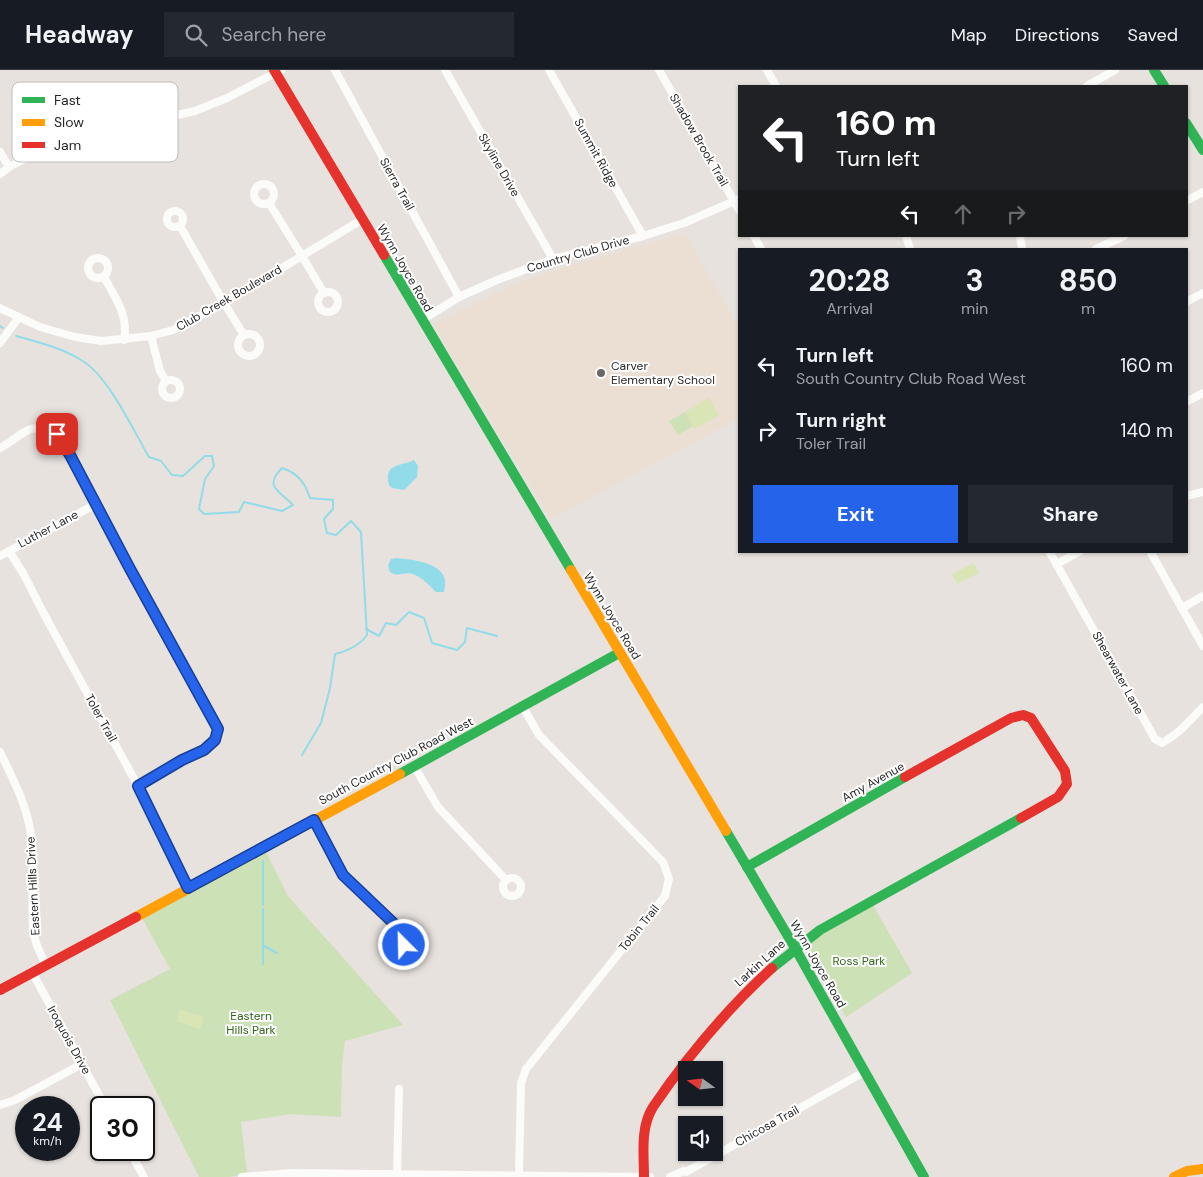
<!DOCTYPE html>
<html lang="en">
<head>
<meta charset="utf-8">
<style>
  body { margin:0; font-family:"DM Sans",sans-serif; background:#242831; color:#f1f3f6; height:100vh; display:flex; flex-direction:column; font-size:19px; white-space:nowrap }
  * { box-sizing:border-box; margin:0 }
  p { font-size:16px; color:#9ea1a6 }
  .icon { flex:none; width:28px; height:28px; fill:none; stroke:currentColor; stroke-width:2; stroke-linecap:round; stroke-linejoin:round }
  .map { position:relative; flex:1; overflow:hidden }
  .panel { position:absolute; left:738px; top:178px; width:450px; height:305px; display:flex; flex-direction:column; background:#171b24; border-radius:0px; box-shadow:0 1px 4px #0004 }
  .panel>* { flex:none }
  .banner { position:absolute; left:738px; top:15px; width:450px; height:152px; border-radius:0px; box-shadow:0 1px 4px #0004; background:#202124; color:#fff; overflow:hidden }
  .needle { width:32px; rotate:285deg }
  .controls { position:absolute; left:678px; top:991px; display:grid; gap:10px }
  .controls a { display:grid; place-items:center; width:45px; height:45px; border-radius:0px; background:#171b24; box-shadow:0 1px 4px #0004; font-size:25px }
  .speed { position:absolute; left:15px; top:1026px; display:flex; gap:10px; font-size:25px; font-weight:700; text-align:center }
  .speed>* { display:grid; place-content:center; width:65px; height:65px; border-radius:50%; background:#171b24; box-shadow:0 1px 4px #0004; line-height:1 }
  .speed small { font-size:12px; font-weight:400 }
  .speed .limit { border:2px solid #111; border-radius:8px; background:#fff; color:#111 }
  .pin { position:absolute; display:grid; place-items:center; width:42px; height:42px; color:#fff; margin:-21px; border-radius:10px; box-shadow:0 2px 8px #0006 }
  .me { position:absolute; width:55px; margin:-28px; rotate:337deg; stroke-linejoin:round; filter:drop-shadow(0 0 4px #0008) }
  .turn { display:flex; align-items:center; gap:18px; height:105px; padding:0 15px; font-size:22px }
  .turn .icon { width:65px; height:65px; stroke-width:2.5 }
  .turn b { display:block; font-size:35px; line-height:42px }
  .lanes { display:flex; align-items:center; height:48px; padding:0 15px; background:#0003; justify-content:center; gap:25px; direction:ltr }
  .lanes .off { opacity:.35 }
  .eta { display:flex; justify-content:space-evenly; align-items:center; height:85px; text-align:center }
  .eta b { font-size:30px; font-weight:700; line-height:35px }
  .action { display:flex; gap:10px; margin-top:auto; padding:10px 15px }
  .action a { flex:1; height:58px; border-radius:0px; background:#2563eb; color:#fff; font-size:20px; font-weight:700; line-height:58px; text-align:center }
  .action a+a { background:#242831; color:#f1f3f6 }
  ul { padding:0; list-style:none }
  li { display:flex; align-items:center; gap:15px; height:65px; padding:0 15px }
  li div { flex:1 }
  li b { display:block; font-size:19px }
  li em { font-style:normal }
  header { display:flex; align-items:center; gap:30px; box-sizing:border-box; height:70px; padding:0 25px; background:#171b24; border-bottom:1px solid #363941 }
  header strong { font-size:24px }
  nav { display:flex; gap:28px; margin-inline-start:auto; font-size:18px }
  .search { width:350px; height:45px; background:#242831; display:flex; align-items:center; gap:12px; box-sizing:border-box; padding:0 18px; border-radius:0px; color:#9ea1a6; font-size:19px }
  .map>svg:first-child { display:block }
  .education { fill:#eadfd2 }
  .green { fill:#cde1b7 }
  .pitch { fill:#d9e5b4 }
  .water { fill:#92dbe8 }
  .lines { fill:none; stroke-linecap:round; stroke-linejoin:round }
  .stream { stroke:#92dbe8; stroke-width:2 }
  .street { stroke:#fbfbfa; stroke-width:8 }
  .fast { stroke:#30b455; stroke-width:10 }
  .slow { stroke:#ff9f0a; stroke-width:10 }
  .jam { stroke:#e5322d; stroke-width:10 }
  .route-casing { stroke:#184099; stroke-width:12 }
  .route { stroke:#2563eb; stroke-width:9 }
  .poi-dot { fill:#6b6968; stroke:#fff; stroke-width:2 }
  .labels { text-anchor:middle; dominant-baseline:central; stroke-width:4; stroke-linejoin:round; paint-order:stroke }
  .street-label { font-size:12px; fill:#282828; stroke:#fff }
  .poi-label { font-size:12px; fill:#282828; stroke:#fff; text-anchor:start }
  .park-label { font-size:12px; fill:#31641a; stroke:#fff }
  .key { fill:#fff; stroke:#bebebe; stroke-width:1 }
  .key-label { font-size:14px; fill:#282828 }
</style>
</head>
<body>
<header>
<strong>Headway</strong>
<div class="search"><svg class="icon" aria-label="search" viewBox="0 0 24 24"><circle cx="10" cy="10" r="6"/><path d="M15 15l6 6"/></svg>Search here</div>
<nav><a>Map</a><a>Directions</a><a>Saved</a></nav>
</header>
<div class="map">
<svg width="1203" height="1107" viewBox="0 0 1203 1107">
  <rect width="100%" height="100%" fill="#e7e2de"/>
  <!-- education -->
  <polygon class="education" points="685,163 739,258 739,348 551,449 435,258 436,252 519,212 578,193"/>
  <!-- green -->
  <g class="green">
    <polygon points="685,342 693,356 678,365 669,351"/>
    <polygon points="266,782 288,826 403,955 345,971 342,995 341,1047 290,1044 241,1052 247,1103 230,1107 199,1107 110,930 170,899 142,848"/>
    <polygon points="873,835 912,903 846,947 805,878 806,874"/>
  </g>
  <!-- pitch -->
  <g class="pitch">
    <polygon points="709,328 719,345 695,359 685,342"/>
    <polygon points="974,493 979,503 957,514 952,504"/>
    <polygon points="180,939 204,947 200,959 176,951"/>
  </g>
  <!-- water -->
  <g class="water">
    <path d="M414,390L418,396L417,407L404,420L392,418L389,415C384,393 399,397 414,390Z"/>
    <path d="M397,488C417,490 453,494 444,522H436C430,516 422,507 413,504C405,501 398,508 390,502L388,496L391,489Z"/>
  </g>
  <g class="lines">
    <!-- stream -->
    <g class="stream">
      <polyline points="0,256 3,258"/>
      <path d="M16,266C38,272 62,278 81,290C108,305 133,360 149,387L161,391L172,405L183,406L205,386H212L214,396L205,409L199,439L204,444L239,442L244,432L282,441L293,435C280,421 263,417 282,398C298,403 305,413 310,428L333,430V439L324,449L327,463L336,465L351,451L361,462L367,565C359,576 348,581 335,584L330,618L321,653L302,685"/>
      <polyline points="366,559 379,566 386,553 396,555 409,542 424,548 432,573 457,580 465,572 467,558 497,566"/>
      <polyline points="263,835 263,791"/>
      <polyline points="263,839 263,894"/>
      <polyline points="264,876 277,883"/>
    </g>
    <!-- street -->
    <g class="street">
      <polyline points="335,0 459,227"/>
      <polyline points="445,0 553,189"/>
      <polyline points="549,0 643,166"/>
      <polyline points="659,0 739,140"/>
      <polyline points="767,0 776,16"/>
      <polyline points="1087,16 1115,0"/>
      <polyline points="0,82 9,97"/>
      <polyline points="0,104 9,97 57,72 195,41 227,28 281,0"/>
      <circle cx="264" cy="124" r="10"/>
      <polyline points="1186,131 1203,122"/>
      <polyline points="269,133 302,186 324,223"/>
      <circle cx="175" cy="149" r="8"/>
      <polyline points="180,156 224,233 244,265"/>
      <polyline points="754,166 761,179"/>
      <polyline points="906,166 910,179"/>
      <polyline points="1020,166 1022,179"/>
      <polyline points="1096,179 1124,166"/>
      <circle cx="98" cy="198" r="10"/>
      <path d="M104,207C115,227 129,246 124,270"/>
      <circle cx="328" cy="232" r="10"/>
      <polyline points="1186,232 1203,223"/>
      <polyline points="0,238 40,257 75,267 101,271 151,266 173,260 224,233 363,149"/>
      <polyline points="422,250 459,227 497,210 553,189 643,166 684,153 739,129"/>
      <circle cx="249" cy="275" r="11"/>
      <polyline points="151,266 160,301 166,311"/>
      <polyline points="0,273 19,247"/>
      <circle cx="171" cy="319" r="9"/>
      <polyline points="1186,332 1203,323"/>
      <polyline points="48,360 51,349"/>
      <path d="M0,378C27,364 25,350 57,364L218,659L215,670L204,680L182,691L138,716"/>
      <polyline points="1186,426 1203,422"/>
      <polyline points="9,481 23,503 44,544 138,716 188,818"/>
      <path d="M1049,481L1155,669L1162,673C1180,663 1189,651 1203,637"/>
      <polyline points="1150,481 1203,576"/>
      <polyline points="0,486 96,434"/>
      <polyline points="1057,494 1080,481"/>
      <polyline points="1182,538 1203,526"/>
      <path d="M0,682C13,709 27,735 31,765C35,796 31,827 33,858C34,871 40,883 46,895"/>
      <polyline points="414,696 438,737 506,810"/>
      <polyline points="314,750 343,805 407,866"/>
      <circle cx="512" cy="817" r="9"/>
      <circle cx="413" cy="873" r="9"/>
      <polyline points="32,902 106,1038"/>
      <polyline points="0,1035 15,1030 82,994"/>
      <polyline points="129,1080 144,1107"/>
      <polyline points="519,1105 521,1013 526,999 665,826 669,809 663,792 539,665 523,637"/>
      <polyline points="242,1107 291,1103 650,1107"/>
      <polyline points="397,1107 399,1019"/>
      <polyline points="670,1107 684,1101 686,1102 864,1002"/>
    </g>
    <!-- fast -->
    <g class="fast">
      <polyline points="1154,0 1164,16"/>
      <polyline points="1186,53 1203,80"/>
      <polyline points="384,185 571,500"/>
      <polyline points="400,704 619,583"/>
      <polyline points="726,761 795,878 924,1107"/>
      <polyline points="747,797 905,707"/>
      <polyline points="772,898 820,860 1021,748"/>
    </g>
    <!-- slow -->
    <g class="slow">
      <polyline points="571,500 726,761"/>
      <polyline points="136,847 400,704"/>
      <polyline points="1174,1107 1187,1101 1203,1099"/>
    </g>
    <!-- jam -->
    <g class="jam">
      <polyline points="274,0 384,185"/>
      <polyline points="905,707 1011,648 1023,645 1031,648 1065,701 1067,714 1058,727 1021,748"/>
      <polyline points="0,920 136,847"/>
      <path d="M644,1107C644,1084 640,1058 653,1037C687,987 727,939 772,898"/>
    </g>
  </g>
  <g class="lines">
    <!-- route casing -->
    <g class="route-casing">
      <polyline id="route" points="57,364 70,385 129,497 218,659 215,670 204,680 182,690 138,716 188,818 314,750 343,805 407,866 404,875"/>
    </g>
    <!-- route -->
    <use href="#route" class="route"/>
  </g>
  <!-- markers -->
  <circle class="poi-dot" cx="601" cy="303" r="5"/>
  <g class="labels">
    <!-- street labels -->
    <g class="street-label">
      <text transform="translate(699 70) rotate(60)">Shadow Brook Trail</text>
      <text transform="translate(596 83) rotate(61)">Summit Ridge</text>
      <text transform="translate(499 95) rotate(60)">Skyline Drive</text>
      <text transform="translate(397 114) rotate(61)">Sierra Trail</text>
      <text transform="translate(578 184) rotate(-16)">Country Club Drive</text>
      <text transform="translate(405 198) rotate(60)">Wynn Joyce Road</text>
      <text transform="translate(229 228) rotate(-30)">Club Creek Boulevard</text>
      <text transform="translate(48 459) rotate(-28)">Luther Lane</text>
      <text transform="translate(612 546) rotate(59)">Wynn Joyce Road</text>
      <text transform="translate(1118 603) rotate(61)">Shearwater Lane</text>
      <text transform="translate(101 648) rotate(61)">Toler Trail</text>
      <text transform="translate(396 691) rotate(-28)">South Country Club Road West</text>
      <text transform="translate(873 712) rotate(-29)">Amy Avenue</text>
      <text transform="translate(33 816) rotate(-93)">Eastern Hills Drive</text>
      <text transform="translate(639 858) rotate(-51)">Tobin Trail</text>
      <text transform="translate(760 893) rotate(-42)">Larkin Lane</text>
      <text transform="translate(818 894) rotate(60)">Wynn Joyce Road</text>
      <text transform="translate(69 970) rotate(61)">Iroquois Drive</text>
      <text transform="translate(767 1056) rotate(-29)">Chicosa Trail</text>
    </g>
    <!-- poi labels -->
    <g class="poi-label">
      <text x="611" y="296">Carver<tspan x="611" dy="14">Elementary School</tspan></text>
    </g>
    <!-- park labels -->
    <g class="park-label">
      <text x="859" y="891">Ross Park</text>
      <text x="251" y="946">Eastern<tspan x="251" dy="14">Hills Park</tspan></text>
    </g>
  </g>
  <!-- legend -->
  <rect x="12" y="12" width="166" height="80" rx="8" class="key"/>
  <rect x="22" y="27" width="23" height="6" fill="#30b455"/>
  <rect x="22" y="49" width="23" height="7" fill="#ff9f0a"/>
  <rect x="22" y="72" width="23" height="6" fill="#e5322d"/>
  <g class="key-label">
    <text x="54" y="35">Fast</text>
    <text x="54" y="57">Slow</text>
    <text x="54" y="80">Jam</text>
  </g>
</svg>
<div class="controls">
<a><svg class="needle" viewBox="-14 -14 28 28"><path d="M0-13l5 13h-10z" fill="#e53935"/><path d="M0 13l5-13h-10z" fill="#9ea1a6"/></svg></a>
<a><svg class="icon" aria-label="sound" viewBox="0 0 24 24"><path d="M4 9h4l5-4v14l-5-4H4zM17 9q2 3 0 6"/></svg></a>
</div>
<div class="speed"><div>24<small>km/h</small></div><div class="limit">30</div></div>
<div class="pin" style="left:57px;top:364px;background:#d93025"><svg class="icon" aria-label="arrive" viewBox="0 0 24 24"><path d="M6 21V4h12l-3 4 3 4H6"/></svg></div>
<svg class="me" style="left:404px;top:875px" viewBox="-20 -20 40 40"><circle r="17" fill="#2563eb" stroke="#fff" stroke-width="3"/><path d="M0-11L8 9 0 5-8 9z" fill="#fff"/></svg>
<div class="banner">
<div class="turn"><svg class="icon" aria-label="left" viewBox="0 0 24 24"><path d="M17 20v-9H6M10 6l-5 5 5 5"/></svg><div><b>160 m</b>Turn left</div></div>
<div class="lanes"><svg class="icon" aria-label="left" viewBox="0 0 24 24"><path d="M17 20v-9H6M10 6l-5 5 5 5"/></svg><svg class="icon off" aria-label="ahead" viewBox="0 0 24 24"><path d="M12 20V5M6 11l6-6 6 6"/></svg><svg class="icon off" aria-label="right" viewBox="0 0 24 24"><path d="M7 20v-9h11M14 6l5 5-5 5"/></svg></div>
</div>
<section class="panel">
<div class="eta">
<div><b>20:28</b><p>Arrival</p></div>
<div><b>3</b><p>min</p></div>
<div><b>850</b><p>m</p></div>
</div>
<ul>
<li><svg class="icon" aria-label="left" viewBox="0 0 24 24"><path d="M17 20v-9H6M10 6l-5 5 5 5"/></svg><div><b>Turn left</b><p>South Country Club Road West</p></div><em>160 m</em></li>
<li><svg class="icon" aria-label="right" viewBox="0 0 24 24"><path d="M7 20v-9h11M14 6l5 5-5 5"/></svg><div><b>Turn right</b><p>Toler Trail</p></div><em>140 m</em></li>
</ul>
<div class="action"><a>Exit</a><a>Share</a></div>
</section>
</div>
</body>
</html>
